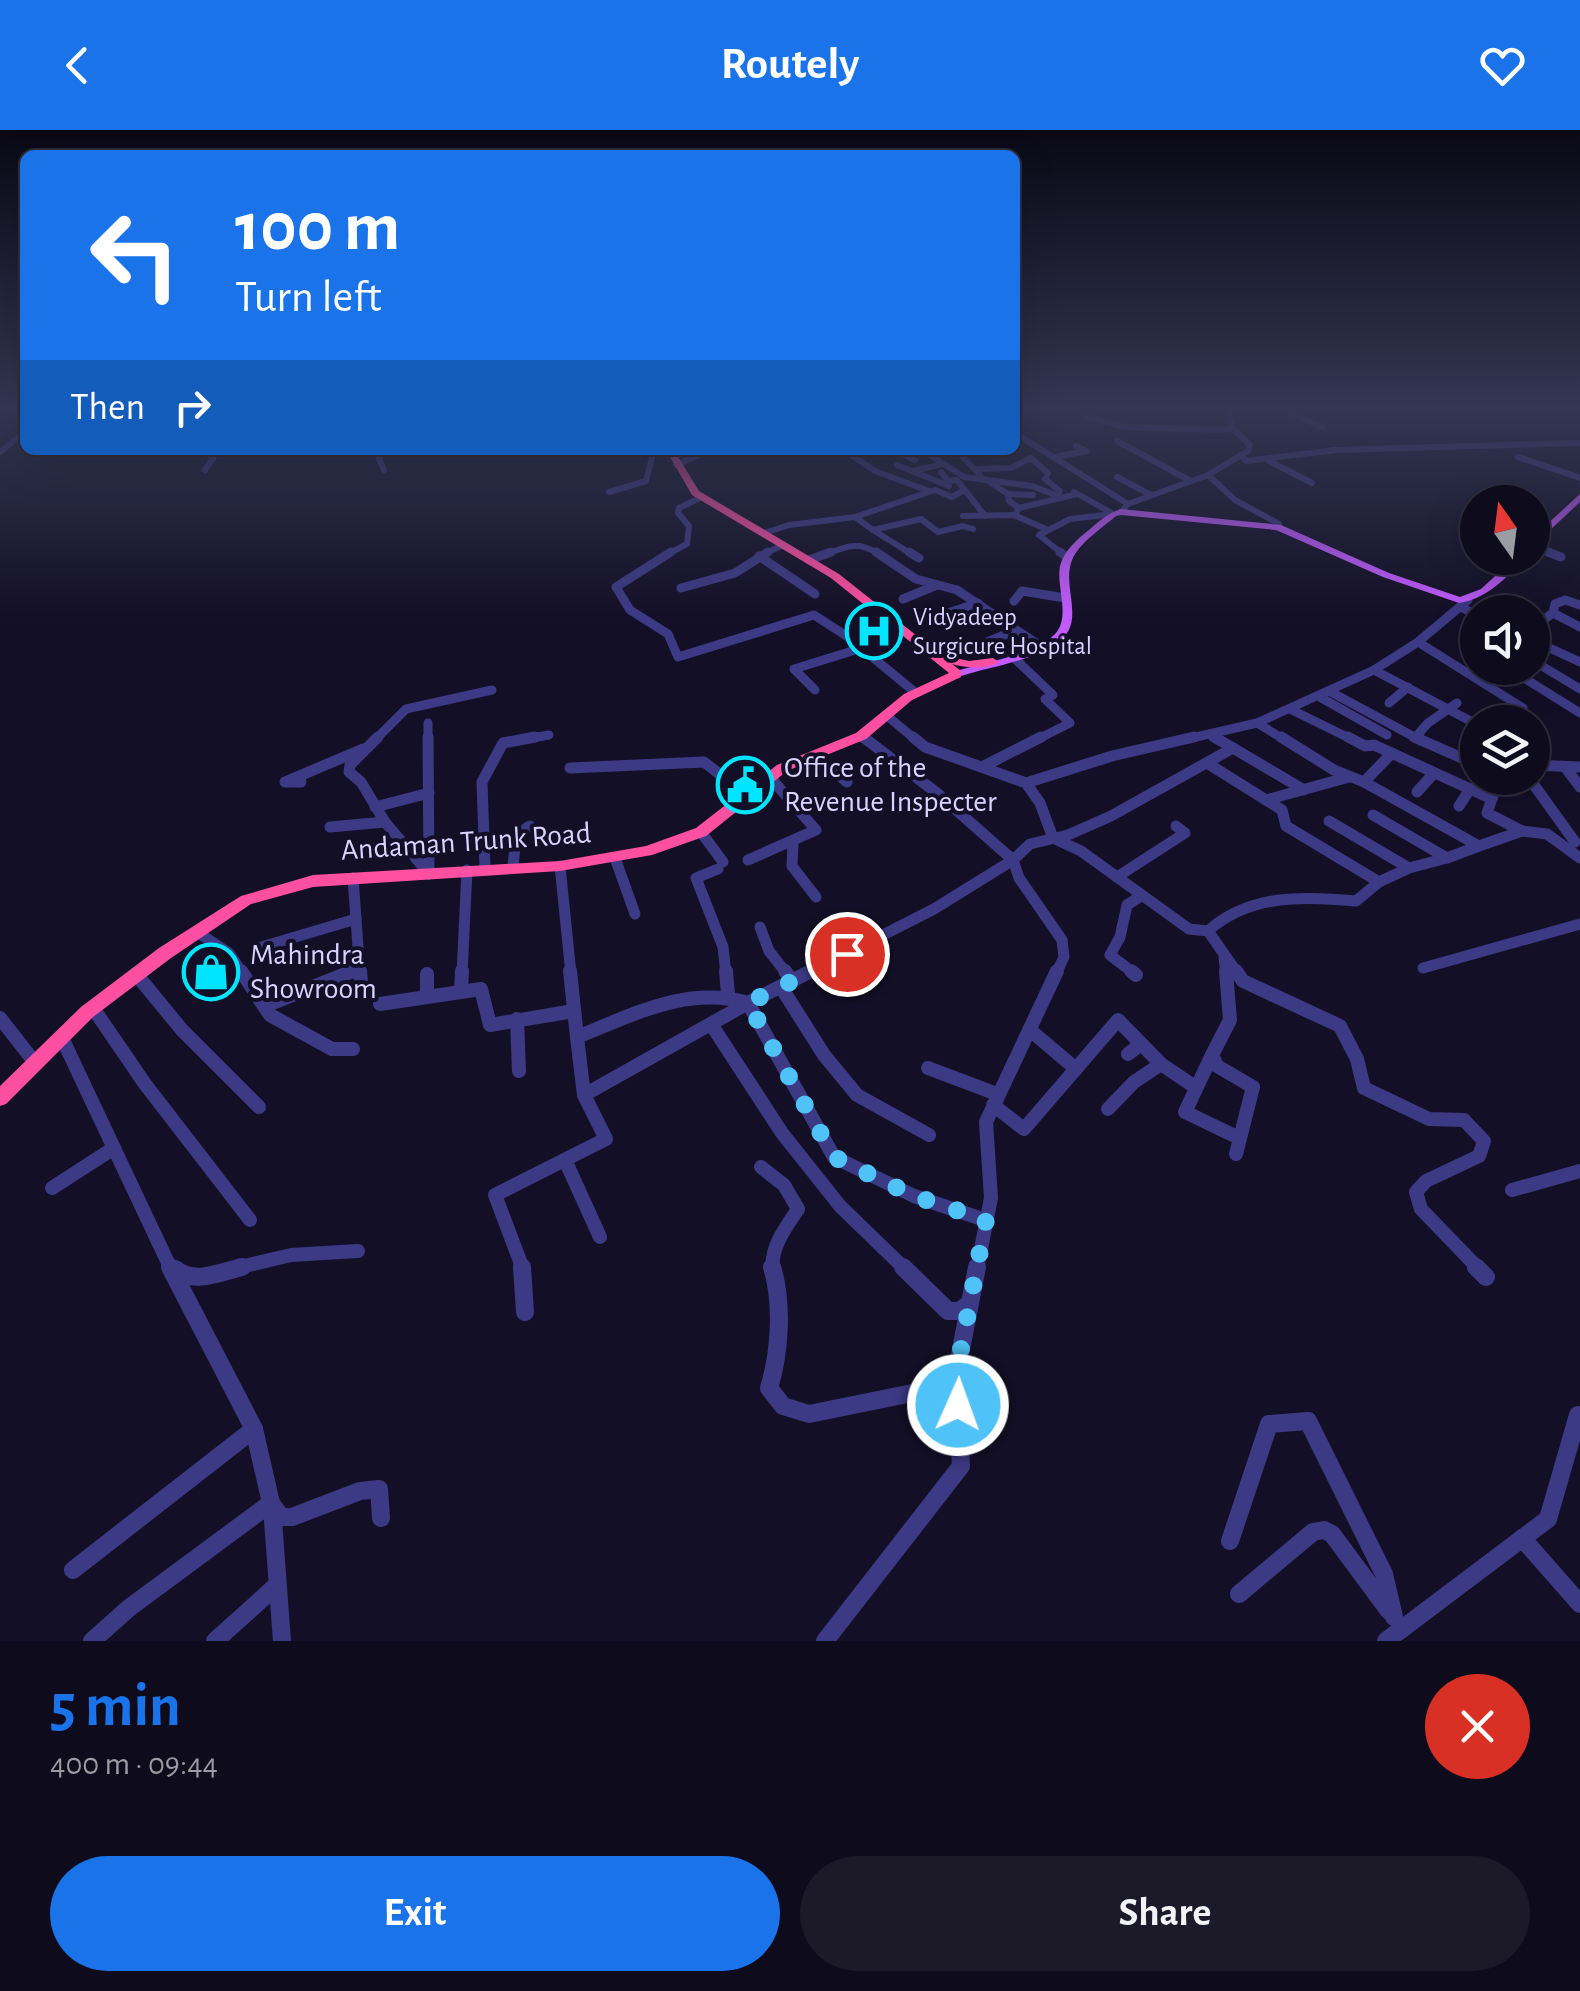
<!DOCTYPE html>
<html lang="en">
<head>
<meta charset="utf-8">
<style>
  body { margin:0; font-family:"Alegreya Sans",sans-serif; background:#1c1929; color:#f1f3f6; height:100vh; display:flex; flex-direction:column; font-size:38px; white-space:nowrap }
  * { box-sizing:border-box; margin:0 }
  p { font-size:32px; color:#9b9ba3 }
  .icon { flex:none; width:55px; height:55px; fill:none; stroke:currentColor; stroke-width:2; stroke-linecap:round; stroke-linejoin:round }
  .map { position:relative; height:1511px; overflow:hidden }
  .side { display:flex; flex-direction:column; background:#0e0b1c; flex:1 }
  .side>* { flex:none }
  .banner { position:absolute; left:20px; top:20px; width:1000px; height:305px; border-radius:15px; box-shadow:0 10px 40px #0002,0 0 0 2px #2e2b3b; background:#1a73e8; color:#fff; overflow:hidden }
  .needle { width:65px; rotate:346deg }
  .fabs { position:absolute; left:1460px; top:355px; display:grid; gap:20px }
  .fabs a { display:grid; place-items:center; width:90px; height:90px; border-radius:50%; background:#0e0b1c; box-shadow:0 10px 40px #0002,0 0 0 2px #2e2b3b; font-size:50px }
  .pin { position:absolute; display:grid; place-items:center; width:85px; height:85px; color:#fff; margin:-42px; border:5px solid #fff; border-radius:50%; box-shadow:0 2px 10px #0007 }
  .me { position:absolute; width:110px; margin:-55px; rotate:2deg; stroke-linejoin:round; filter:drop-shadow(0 0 8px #0008) }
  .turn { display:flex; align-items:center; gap:35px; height:210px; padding:0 50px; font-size:45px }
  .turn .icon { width:130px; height:130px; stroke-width:2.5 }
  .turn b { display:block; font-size:70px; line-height:85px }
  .then { display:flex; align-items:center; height:95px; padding:0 50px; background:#0003; gap:20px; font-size:38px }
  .round { display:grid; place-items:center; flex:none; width:105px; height:105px; border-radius:52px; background:#1c1929 }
  .headline { display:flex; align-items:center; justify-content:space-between; height:170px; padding:0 50px }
  h1 { font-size:60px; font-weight:700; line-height:75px; color:#1a73e8 }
  .button { display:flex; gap:20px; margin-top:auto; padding:20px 50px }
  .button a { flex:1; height:115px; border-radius:60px; background:#1a73e8; color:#fff; font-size:40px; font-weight:700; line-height:115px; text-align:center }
  .button a+a { background:#1c1929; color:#f1f3f6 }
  header { display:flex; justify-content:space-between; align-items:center; height:130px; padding:0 50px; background:#1a73e8; color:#fff; font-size:45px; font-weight:700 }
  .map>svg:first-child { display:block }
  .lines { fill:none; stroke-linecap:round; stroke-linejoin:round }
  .minor-far4 { stroke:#3d3a85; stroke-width:6 }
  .minor-far3 { stroke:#3d3a85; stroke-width:9 }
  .minor-far2 { stroke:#3d3a85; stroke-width:11 }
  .minor-far1 { stroke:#3d3a85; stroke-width:14 }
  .minor { stroke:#3d3a85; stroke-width:18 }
  .major { fill:#c25bff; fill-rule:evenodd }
  .highway { fill:#ff4fa3; fill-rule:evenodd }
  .route { stroke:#4fc3f7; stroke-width:18; stroke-dasharray:0 32.4 }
  .labels { text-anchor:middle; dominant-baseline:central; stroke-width:8; stroke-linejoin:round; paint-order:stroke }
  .far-poi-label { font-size:25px; fill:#d9d4ff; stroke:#130f26; text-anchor:start }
  .poi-label { font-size:30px; fill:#d9d4ff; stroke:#130f26; text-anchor:start }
  .street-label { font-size:30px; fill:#d9d4ff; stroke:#130f26 }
</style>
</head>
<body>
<header><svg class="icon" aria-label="back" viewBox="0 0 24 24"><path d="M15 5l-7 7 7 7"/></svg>Routely<svg class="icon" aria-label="heart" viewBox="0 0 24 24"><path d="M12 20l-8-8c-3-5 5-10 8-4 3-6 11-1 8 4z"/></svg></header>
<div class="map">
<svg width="1580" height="1511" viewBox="0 0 1580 1511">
  <rect width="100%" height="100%" fill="#130f26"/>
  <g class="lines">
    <!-- minor-far4 -->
    <g class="minor-far4">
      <polyline points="1277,277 1322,297"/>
      <polyline points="1573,277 1580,279"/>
      <polyline points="1086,287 1126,297 1218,300 1232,298 1229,277"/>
      <polyline points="1015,303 1128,374"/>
      <polyline points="1117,311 1189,350"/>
      <polyline points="382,320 379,329 384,340"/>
      <polyline points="844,320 875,341 929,361"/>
      <polyline points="895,320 915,330"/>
      <polyline points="922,320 964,347 1032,356 1061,367"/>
      <polyline points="0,322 25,302"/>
      <polyline points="960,324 980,345"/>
      <polyline points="1241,325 1246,331 1336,320 1580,313"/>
      <polyline points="1056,327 1086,321 1076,316"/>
      <polyline points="1518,327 1580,348"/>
      <polyline points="1269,331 1312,353"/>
      <polyline points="676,335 710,320"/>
      <polyline points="897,335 912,341 943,334"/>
      <polyline points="977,339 1011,338 1031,328 1048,343 1045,349 1060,361"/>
      <polyline points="205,340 218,320"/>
      <polyline points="912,341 949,356"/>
      <polyline points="941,342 948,351 957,350 985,386"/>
      <polyline points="1208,345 1235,370 1279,394 1278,397"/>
      <polyline points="1117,347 1151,365"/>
      <polyline points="990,352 1008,364 1009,371 1019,378 1016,383"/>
      <polyline points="609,362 646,351 654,320"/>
      <polyline points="1074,362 1110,382"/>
      <polyline points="1008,364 1033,365"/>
      <polyline points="1019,378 1077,364"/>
      <polyline points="1121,382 1128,374 1208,345 1248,321 1250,315 1232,298"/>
      <polyline points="963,386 1014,385 1048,400"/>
      <polyline points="855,387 873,400 921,389 938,402 963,396 973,399"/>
      <polyline points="873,400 913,425"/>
      <polyline points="764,403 789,395 855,387 935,360 952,367 963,361"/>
      <polyline points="1532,416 1555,425"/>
      <polyline points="666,425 687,414 689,396 678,383 679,378 702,367"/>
      <polyline points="762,425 783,415"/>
      <path d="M824,425C847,416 858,410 880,425"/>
      <polyline points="1064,425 1039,405 1070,389 1113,384"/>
    </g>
    <!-- minor-far3 -->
    <g class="minor-far3">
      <polyline points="671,422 616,457 630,480 668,504 678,527 814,485 848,507 916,563"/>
      <polyline points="876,422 916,449 957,460 1042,517"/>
      <polyline points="909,422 919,428"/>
      <polyline points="1060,422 1068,428"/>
      <polyline points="1548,422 1561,427"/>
      <polyline points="759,426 815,464"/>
      <polyline points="809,430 831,422"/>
      <polyline points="681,458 735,443 768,422"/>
      <polyline points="903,469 937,455"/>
      <polyline points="1468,470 1418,512 1523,578 1518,592"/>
      <polyline points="1014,471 1022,461 1065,468"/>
      <polyline points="1460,477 1478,485"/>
      <polyline points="1553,483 1580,497"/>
      <polyline points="942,485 978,473"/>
      <polyline points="978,494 997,486"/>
      <polyline points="1532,498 1553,483 1555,474 1565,470 1580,475"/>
      <polyline points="1532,510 1580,532"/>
      <polyline points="985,513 1016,500"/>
      <polyline points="1467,514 1478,519"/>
      <polyline points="1012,526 1053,565 1045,569 1070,593 1036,610"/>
      <polyline points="1532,530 1580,559"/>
      <polyline points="1508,538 1580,583"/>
      <polyline points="1374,540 1478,595"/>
      <polyline points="815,560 794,539 862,518"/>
      <polyline points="1329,561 1420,610"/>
      <polyline points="1318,566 1387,605"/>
      <polyline points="1389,573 1408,557"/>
      <polyline points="1290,579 1353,610"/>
      <polyline points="886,585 916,610"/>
      <polyline points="428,593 428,610"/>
      <polyline points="1257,593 1285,610"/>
      <polyline points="861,606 866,610"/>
      <polyline points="1212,606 1219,610"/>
      <polyline points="1415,608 1428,593 1457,573"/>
      <polyline points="375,610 406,579 492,560"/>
      <polyline points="521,610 549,605"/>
      <polyline points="1183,610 1257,593 1374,540 1418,512"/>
    </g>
    <!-- minor-far2 -->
    <g class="minor-far2">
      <polyline points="378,607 350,635 349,642 361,652 385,692 429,744"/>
      <polyline points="428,607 429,744"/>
      <polyline points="863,607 937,663 1013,730 1019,748 1062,810 1064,827 1056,844"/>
      <polyline points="913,607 925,617 1026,653 1040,673 1053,708 1081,721 1189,799 1208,801 1238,844"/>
      <polyline points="1281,607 1334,640 1364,652"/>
      <polyline points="1348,607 1365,616 1374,615 1492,669"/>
      <polyline points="1414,607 1478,635"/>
      <polyline points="1233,618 1304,660"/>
      <polyline points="1392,623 1364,652 1479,716 1447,728"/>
      <polyline points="816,626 847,652"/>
      <path d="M1207,633L1282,680L1286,696L1379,752L1356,771C1304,766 1249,764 1208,801"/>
      <polyline points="1532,635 1580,637"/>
      <polyline points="984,636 1041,607"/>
      <polyline points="1565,637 1580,657"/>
      <polyline points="570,638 704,632 746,665"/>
      <polyline points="1529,648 1575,712"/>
      <polyline points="301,652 285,652 363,619"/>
      <polyline points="1026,653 1112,626 1194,607"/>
      <polyline points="1417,662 1434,643"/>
      <polyline points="1266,670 1349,647"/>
      <polyline points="1459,676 1470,659"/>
      <polyline points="375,677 429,663"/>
      <polyline points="1373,685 1447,728 1409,738 1379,752"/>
      <polyline points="1329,691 1409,738"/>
      <polyline points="330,697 385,692"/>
      <polyline points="1522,701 1547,704 1580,728"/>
      <polyline points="701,702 723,732"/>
      <polyline points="793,713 792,736 816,767"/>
      <polyline points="1479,716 1522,701 1487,683 1499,648"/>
      <polyline points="615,728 635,784"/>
      <polyline points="748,730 816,700 769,646"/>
      <polyline points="560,736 571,844"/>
      <polyline points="513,737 516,705 530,696"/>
      <polyline points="485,738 482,652 503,613 535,607"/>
      <polyline points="718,739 696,748 723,817 726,844"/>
      <polyline points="1117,747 1185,703 1176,696"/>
      <polyline points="353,748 360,844"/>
      <polyline points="760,797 769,821 787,844"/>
      <polyline points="197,802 229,823 243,844"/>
      <polyline points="258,818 356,789"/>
      <polyline points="1224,828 1226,844"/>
      <polyline points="1423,838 1580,794"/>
      <polyline points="345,844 360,839"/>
      <polyline points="462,844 467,740"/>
      <polyline points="806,844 934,779 1013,730 1030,714 1068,705 1111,686 1233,618 1214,607"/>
      <polyline points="1135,844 1110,825 1120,807 1127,775 1141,766"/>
    </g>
    <!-- minor-far1 -->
    <g class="minor-far1">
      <polyline points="241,841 270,885 332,919 353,919"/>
      <polyline points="360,841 362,864"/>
      <path d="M570,841L577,907C633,885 687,855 748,873L811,841"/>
      <polyline points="726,841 728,864"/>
      <polyline points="785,841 792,851"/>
      <polyline points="1131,841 1136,845"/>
      <polyline points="1226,841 1230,890 1212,925 1217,936 1253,957 1236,1024"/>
      <polyline points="1236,841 1243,851 1340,896 1357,929 1364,958 1429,989 1464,990 1484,1011 1479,1026 1426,1051 1416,1062 1421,1079 1479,1139"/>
      <polyline points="136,844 182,900 259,977"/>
      <polyline points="427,844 427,866"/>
      <polyline points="781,857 824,925 857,965 929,1005"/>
      <polyline points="461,861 462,841"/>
      <polyline points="380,874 481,859 490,895 574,881"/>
      <polyline points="265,876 353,841"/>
      <polyline points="93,878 145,954 250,1090"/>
      <polyline points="0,888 36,934"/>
      <polyline points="517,889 519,941"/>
      <polyline points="711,894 782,1003 840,1076 905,1139"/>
      <polyline points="1030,900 1076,939"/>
      <polyline points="577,907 584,965 748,873 834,1027 914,1066 985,1090"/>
      <polyline points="62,908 171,1139"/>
      <polyline points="1128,924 1141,914"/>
      <polyline points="1212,925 1185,982 1239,1008"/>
      <polyline points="1161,934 1195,957"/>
      <polyline points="928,938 997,964"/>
      <polyline points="993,975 1024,999 1118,890 1161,934 1134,952 1108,979"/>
      <polyline points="565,1030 600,1107"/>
      <path d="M761,1037L784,1055L798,1079C786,1097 770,1118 773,1139"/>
      <polyline points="52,1058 114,1018"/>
      <polyline points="1512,1060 1580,1041"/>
      <polyline points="232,1139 291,1125 358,1121"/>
      <polyline points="523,1139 495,1065 606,1009 584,965"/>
      <polyline points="977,1139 991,1068 986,992 1057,841"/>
    </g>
    <!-- minor -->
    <g class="minor">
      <polyline points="522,1137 525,1182"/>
      <path d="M772,1137C783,1173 780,1222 769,1258L783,1276L809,1284L937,1258L956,1245"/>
      <polyline points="903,1137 948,1181 959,1181 969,1174"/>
      <polyline points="1476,1137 1486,1147"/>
      <path d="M175,1139C194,1155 221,1142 242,1137"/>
      <polyline points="271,1373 281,1387 292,1387 360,1361 379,1359 381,1388"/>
      <polyline points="272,1377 282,1511"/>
      <polyline points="1522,1408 1580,1474"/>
      <polyline points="1230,1411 1269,1294 1308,1291 1384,1444 1394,1487"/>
      <polyline points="73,1440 254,1299 170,1137"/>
      <polyline points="1239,1464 1313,1402 1324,1400 1332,1404 1389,1481"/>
      <polyline points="92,1511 129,1478 271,1373 254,1299"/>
      <polyline points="215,1511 276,1456"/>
      <polyline points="825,1511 961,1336 956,1245 977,1137"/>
      <polyline points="1386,1511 1548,1389 1578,1285"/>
    </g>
    <!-- major -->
    <g class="major">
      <polygon points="1580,364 1580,372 1532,417 1532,408"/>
      <path d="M1121,379L1281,395L1389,443L1460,467L1481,459L1515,428H1525C1506,448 1487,469 1459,473L1383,447L1276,400L1121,385L1116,386C1101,399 1080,412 1072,430C1062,455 1083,486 1064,507C1044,529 989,537 961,546H953V542C981,533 1034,525 1055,504C1071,487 1056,457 1060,436C1064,421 1077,409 1089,400C1099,391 1108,383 1121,379Z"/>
    </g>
    <!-- highway -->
    <path class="highway" d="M666,320H674L699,361L839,444L941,525L969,531L993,528L999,532C985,540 967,538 952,534L961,541V547L912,570L866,609L787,641L706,706L652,725L560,741L313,757L251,774L171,828L93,887L6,974L0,976V956L81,877L159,818L241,766L313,745L560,731L646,716L696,698L777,635L856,603L904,564L949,543L831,448L692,365Z"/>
  </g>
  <!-- sky -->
  <linearGradient id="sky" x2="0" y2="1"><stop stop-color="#0a0815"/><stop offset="0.57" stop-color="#333752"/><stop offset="1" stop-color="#333752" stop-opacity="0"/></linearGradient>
  <rect width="1580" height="488" fill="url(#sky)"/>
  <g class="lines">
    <!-- route -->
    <polyline class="route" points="847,824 748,873 834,1027 914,1066 986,1090 956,1245 958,1275"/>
  </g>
  <!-- icons -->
  <defs>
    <g id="hospital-ring" transform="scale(2.875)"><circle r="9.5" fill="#130f26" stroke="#00e5ff" stroke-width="1.5"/><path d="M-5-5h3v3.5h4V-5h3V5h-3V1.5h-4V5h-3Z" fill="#00e5ff"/></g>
    <g id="civic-ring" transform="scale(2.875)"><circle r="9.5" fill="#130f26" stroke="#00e5ff" stroke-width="1.5"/><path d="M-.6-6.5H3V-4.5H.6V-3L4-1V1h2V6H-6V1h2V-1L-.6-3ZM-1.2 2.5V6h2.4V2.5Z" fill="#00e5ff"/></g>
    <g id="shop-ring" transform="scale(2.875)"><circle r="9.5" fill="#130f26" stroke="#00e5ff" stroke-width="1.5"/><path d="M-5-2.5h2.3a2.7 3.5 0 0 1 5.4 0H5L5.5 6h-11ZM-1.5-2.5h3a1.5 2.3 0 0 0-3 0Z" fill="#00e5ff"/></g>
  </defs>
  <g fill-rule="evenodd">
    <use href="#hospital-ring" x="874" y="501"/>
    <use href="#civic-ring" x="745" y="655"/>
    <use href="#shop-ring" x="211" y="842"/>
  </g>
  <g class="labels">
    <!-- far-poi labels -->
    <g class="far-poi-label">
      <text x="913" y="487">Vidyadeep<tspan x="913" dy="29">Surgicure Hospital</tspan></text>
    </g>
    <!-- poi labels -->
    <g class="poi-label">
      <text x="784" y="638">Office of the<tspan x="784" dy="34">Revenue Inspecter</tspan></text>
      <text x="250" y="825">Mahindra<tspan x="250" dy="34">Showroom</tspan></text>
    </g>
    <!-- street labels -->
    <g class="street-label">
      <text transform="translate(466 712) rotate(-4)">Andaman Trunk Road</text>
    </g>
  </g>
</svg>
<div class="fabs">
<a><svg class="needle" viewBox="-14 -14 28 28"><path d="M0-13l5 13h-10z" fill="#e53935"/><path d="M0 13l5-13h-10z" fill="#9b9ba3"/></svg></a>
<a><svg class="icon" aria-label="sound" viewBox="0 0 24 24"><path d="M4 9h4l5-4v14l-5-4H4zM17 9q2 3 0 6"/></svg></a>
<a><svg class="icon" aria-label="layers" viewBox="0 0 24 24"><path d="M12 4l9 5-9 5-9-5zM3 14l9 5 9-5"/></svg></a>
</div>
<div class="pin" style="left:847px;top:824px;background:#d93025"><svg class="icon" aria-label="arrive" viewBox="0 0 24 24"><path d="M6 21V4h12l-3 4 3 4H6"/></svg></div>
<svg class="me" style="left:958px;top:1275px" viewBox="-20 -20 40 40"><circle r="17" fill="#4fc3f7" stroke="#fff" stroke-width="3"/><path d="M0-11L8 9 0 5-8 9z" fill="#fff"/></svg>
<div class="banner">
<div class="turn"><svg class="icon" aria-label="left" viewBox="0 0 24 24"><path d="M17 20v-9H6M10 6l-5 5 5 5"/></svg><div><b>100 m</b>Turn left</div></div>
<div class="then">Then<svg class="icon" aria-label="right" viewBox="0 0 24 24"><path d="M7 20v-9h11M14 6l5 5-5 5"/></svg></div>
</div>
</div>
<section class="side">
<div class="headline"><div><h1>5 min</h1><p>400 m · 09:44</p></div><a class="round" style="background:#d93025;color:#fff"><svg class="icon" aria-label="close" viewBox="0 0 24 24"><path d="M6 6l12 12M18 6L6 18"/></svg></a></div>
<div class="button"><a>Exit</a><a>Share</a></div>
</section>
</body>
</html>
